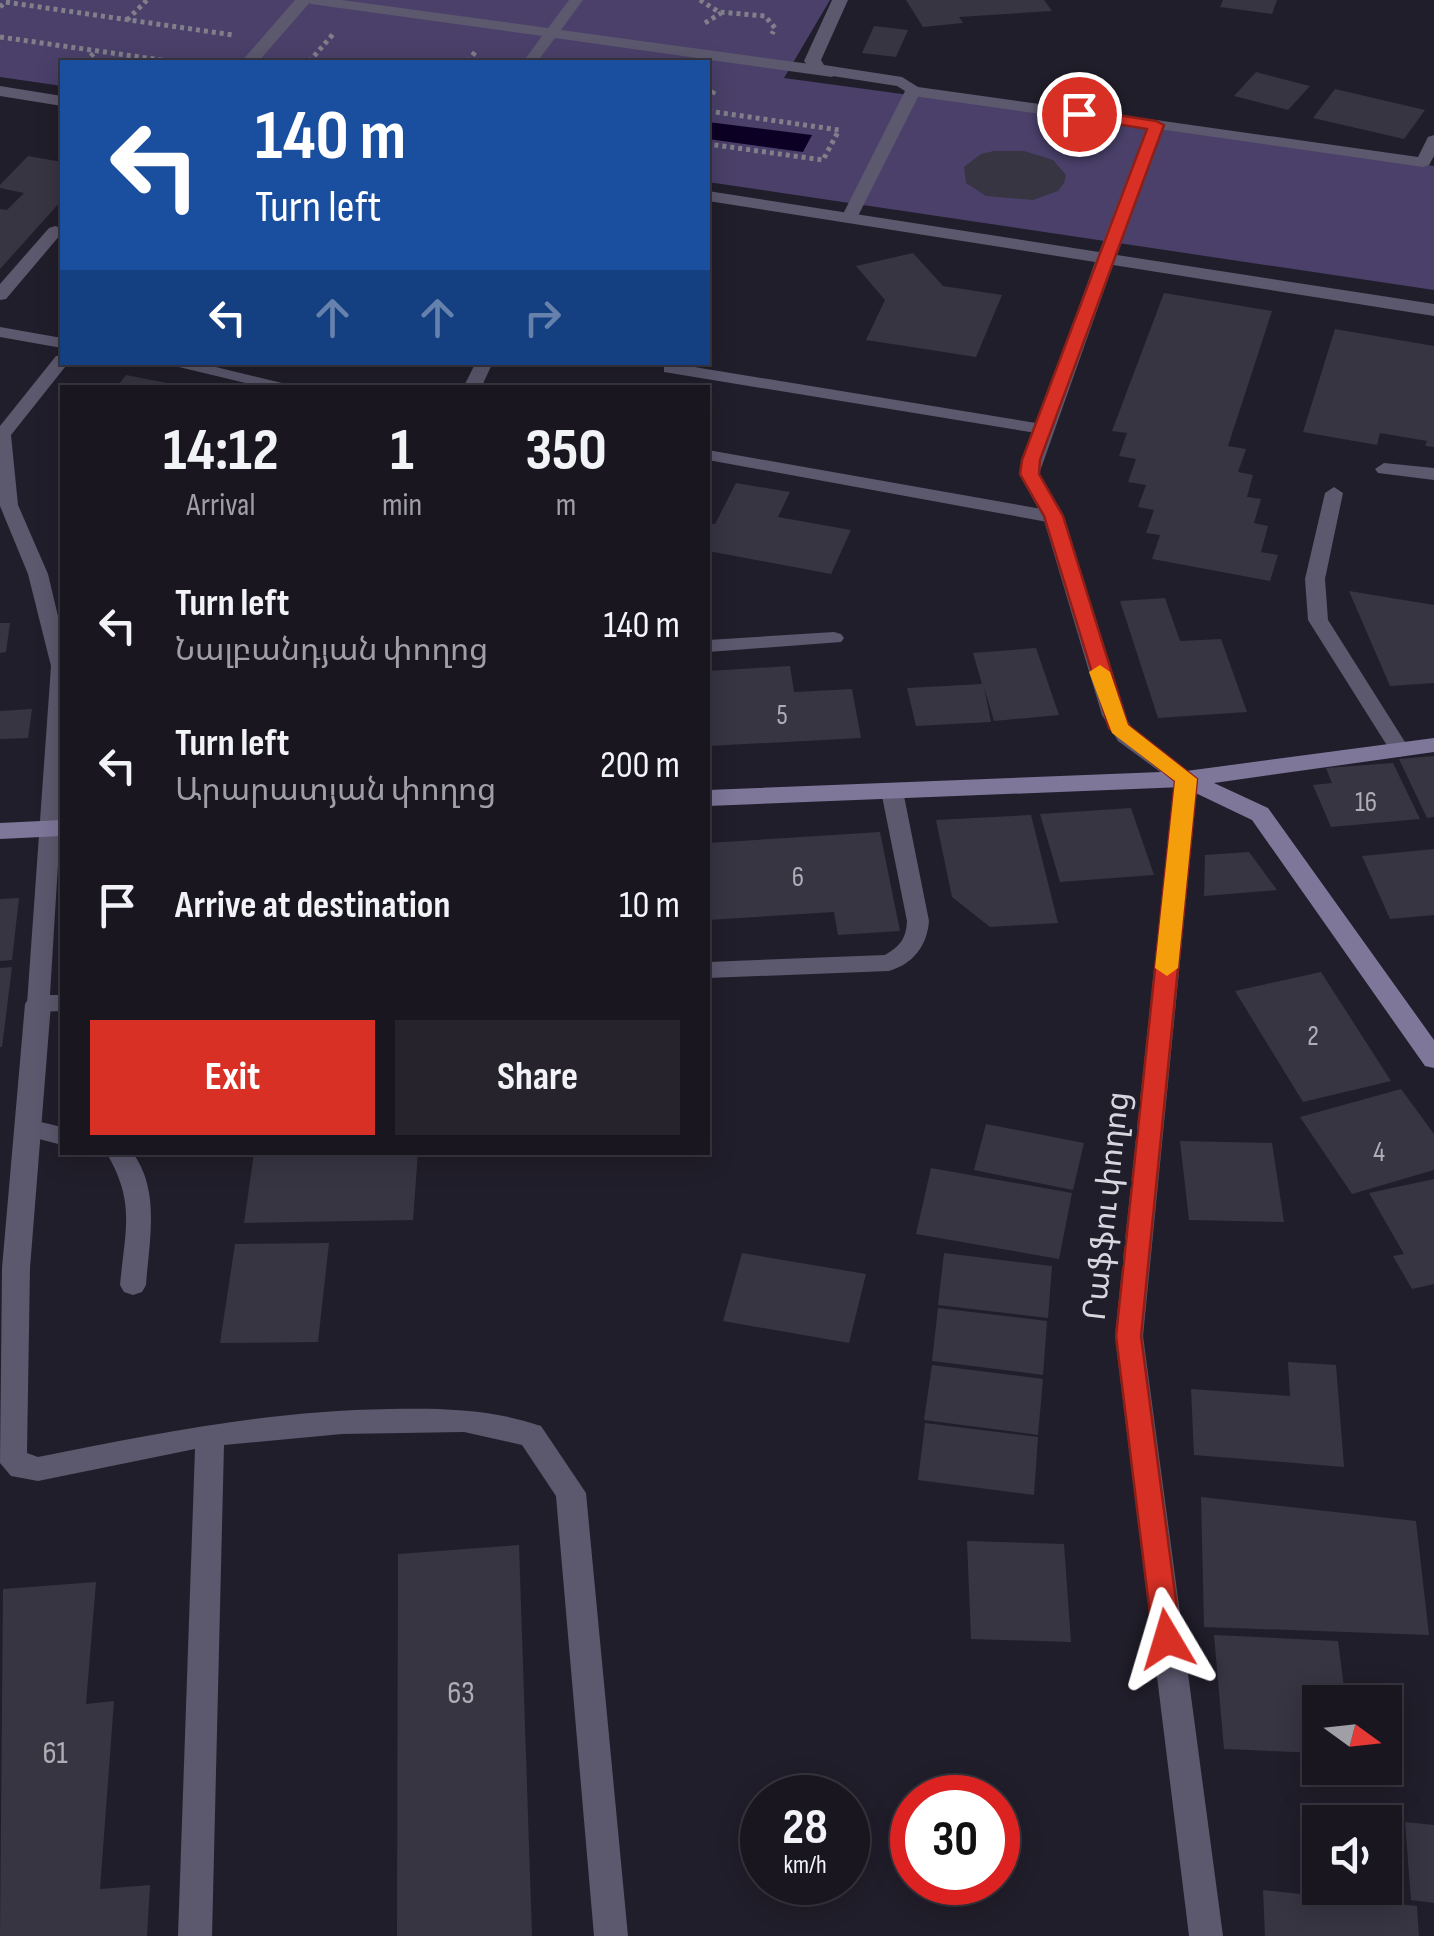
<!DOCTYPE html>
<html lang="en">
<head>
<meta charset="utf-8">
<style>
  body { margin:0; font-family:"Sofia Sans Condensed","Noto Sans Armenian",sans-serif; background:#26232d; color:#f1f3f6; height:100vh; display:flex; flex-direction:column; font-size:38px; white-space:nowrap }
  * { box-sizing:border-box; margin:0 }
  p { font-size:32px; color:#9f9fa5 }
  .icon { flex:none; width:55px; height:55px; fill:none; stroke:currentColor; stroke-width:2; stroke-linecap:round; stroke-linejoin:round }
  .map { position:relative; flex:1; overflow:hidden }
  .sheet { position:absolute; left:60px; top:385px; width:650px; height:770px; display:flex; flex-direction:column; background:#191620; border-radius:0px; box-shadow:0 5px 25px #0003,0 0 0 2px #37353e }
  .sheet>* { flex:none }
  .banner { position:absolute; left:60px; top:60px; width:650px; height:305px; border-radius:0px; box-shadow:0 5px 25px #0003,0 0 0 2px #37353e; background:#1a4fa0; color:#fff; overflow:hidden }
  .needle { width:65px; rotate:105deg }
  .buttons { position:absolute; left:1302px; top:1685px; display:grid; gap:20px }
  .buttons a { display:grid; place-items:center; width:100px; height:100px; border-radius:0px; background:#191620; box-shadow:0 5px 25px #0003,0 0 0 2px #37353e; font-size:50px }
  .speed { position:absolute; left:740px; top:1775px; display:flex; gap:20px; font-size:50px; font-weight:700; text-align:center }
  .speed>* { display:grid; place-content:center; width:130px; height:130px; border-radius:50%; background:#191620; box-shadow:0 5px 25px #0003,0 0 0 2px #37353e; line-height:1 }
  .speed small { font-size:25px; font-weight:400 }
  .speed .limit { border:15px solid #d22; background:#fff; color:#111 }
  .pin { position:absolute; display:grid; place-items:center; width:85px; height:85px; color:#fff; margin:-42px; border:5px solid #fff; border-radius:50%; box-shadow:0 2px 10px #0007 }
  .me { position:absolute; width:110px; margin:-55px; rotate:353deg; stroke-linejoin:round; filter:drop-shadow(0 0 8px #0008) }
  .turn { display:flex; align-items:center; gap:35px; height:210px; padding:0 30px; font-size:45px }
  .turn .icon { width:130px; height:130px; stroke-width:2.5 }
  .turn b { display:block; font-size:70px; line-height:85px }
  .lanes { display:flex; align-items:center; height:95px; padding:0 30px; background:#0003; justify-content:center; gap:50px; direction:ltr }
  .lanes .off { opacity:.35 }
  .eta { display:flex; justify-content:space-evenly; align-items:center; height:170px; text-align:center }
  .eta b { font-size:60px; font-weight:700; line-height:70px }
  .button { display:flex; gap:20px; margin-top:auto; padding:20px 30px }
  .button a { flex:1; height:115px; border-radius:0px; background:#d93025; color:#fff; font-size:40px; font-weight:700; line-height:115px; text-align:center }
  .button a+a { background:#26232d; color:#f1f3f6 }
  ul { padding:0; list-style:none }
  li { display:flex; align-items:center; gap:30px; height:140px; padding:0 30px }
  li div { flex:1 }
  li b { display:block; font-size:38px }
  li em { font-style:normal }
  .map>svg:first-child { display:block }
  .green { fill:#4a406a }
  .water { fill:#0c0025 }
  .building { fill:#373542 }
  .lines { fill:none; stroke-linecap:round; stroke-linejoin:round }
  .path { stroke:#817f89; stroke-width:5; stroke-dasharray:4 4; stroke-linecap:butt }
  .lane { fill:#5c586e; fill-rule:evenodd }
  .street { fill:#5c586e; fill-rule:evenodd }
  .secondary { fill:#7e779a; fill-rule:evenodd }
  .route { fill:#d93025; stroke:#8d1f18; stroke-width:2.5 }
  .slow { fill:#f59e0b }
  .labels { text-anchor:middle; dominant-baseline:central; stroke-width:10; stroke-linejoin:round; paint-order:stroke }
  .number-label { font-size:28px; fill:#afaeb7 }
  .street-label { font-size:32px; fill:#d7d6de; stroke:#211e2b }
  .near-number-label { font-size:32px; fill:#afaeb7 }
</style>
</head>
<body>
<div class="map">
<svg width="1434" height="1936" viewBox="0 0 1434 1936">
  <rect width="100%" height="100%" fill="#211e2b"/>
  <!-- green -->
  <polygon class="green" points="0,0 830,0 784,78 1434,166 1434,290 708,182 708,62 62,62 62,86 0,77"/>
  <!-- water -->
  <polygon class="water" points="708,122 812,135 803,152 708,139"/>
  <!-- building -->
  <g class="building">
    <polygon points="906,0 1044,0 1052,11 959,17 963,23 923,27"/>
    <polygon points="1223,0 1277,0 1272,14 1220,7"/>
    <polygon points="874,26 908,30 896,57 862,53"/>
    <polygon points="1256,72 1310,86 1288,110 1234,96"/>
    <polygon points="1335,89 1425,110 1404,139 1313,118"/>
    <polygon points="994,151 1024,151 1053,160 1066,175 1064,183 1058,191 1033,200 986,196 966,183 964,167 981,154"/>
    <polygon points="28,156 62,162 62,200 0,269 0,209 7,210 24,193 0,188 0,185"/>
    <polygon points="913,253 943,286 1002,295 976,357 866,340 885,300 856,266"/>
    <polygon points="1164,293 1272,311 1228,446 1246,449 1238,472 1253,475 1247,497 1261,499 1254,523 1268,526 1261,552 1278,555 1270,581 1152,559 1160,535 1146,533 1154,510 1138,507 1146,485 1128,482 1136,459 1119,456 1127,433 1112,431"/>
    <polygon points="1335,329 1434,346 1434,447 1425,446 1427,441 1380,433 1377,445 1303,432"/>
    <polygon points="126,375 167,383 163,388 116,388"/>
    <polygon points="736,483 790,492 778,517 851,530 831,574 708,551 708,523 715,524"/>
    <polygon points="1349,591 1434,605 1434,683 1390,686"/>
    <polygon points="1165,598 1180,641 1221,639 1247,712 1158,718 1120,601"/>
    <polygon points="0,623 10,623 6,652 0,653"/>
    <polygon points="1036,648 1059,715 994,721 984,687 991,722 916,726 907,688 982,684 973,653"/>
    <polygon points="790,666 794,692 852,689 861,738 708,746 708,671"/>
    <polygon points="32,709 28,738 0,739 0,711"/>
    <polygon points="1434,756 1434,817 1427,818 1399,759"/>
    <polygon points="1393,763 1420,819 1331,827 1313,785 1332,783 1326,768"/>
    <polygon points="1131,808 1154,875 1060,882 1040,814"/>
    <polygon points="1031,815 1058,923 990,927 952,897 936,820"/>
    <polygon points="880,832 900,931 838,935 834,912 708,920 708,843"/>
    <polygon points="1434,849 1434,915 1390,919 1362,856"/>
    <polygon points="1249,852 1277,890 1204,896 1205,855"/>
    <polygon points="19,898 12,960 0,961 0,899"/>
    <polygon points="12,967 2,1047 0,1047 0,968"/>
    <polygon points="1321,972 1391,1081 1303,1102 1235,991"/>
    <polygon points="1401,1089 1434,1134 1434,1170 1352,1194 1300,1117"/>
    <polygon points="986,1124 1084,1143 1073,1190 974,1170"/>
    <polygon points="1180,1141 1272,1143 1284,1222 1189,1220"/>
    <polygon points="418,1152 413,1220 244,1223 254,1153"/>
    <polygon points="931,1168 1072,1193 1059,1259 916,1234"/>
    <polygon points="1434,1179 1434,1284 1412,1289 1393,1256 1404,1254 1369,1193"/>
    <polygon points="329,1243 318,1342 220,1343 235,1244"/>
    <polygon points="742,1253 866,1274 849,1343 723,1321"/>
    <polygon points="944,1253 1052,1266 1048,1318 938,1305"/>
    <polygon points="938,1308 1047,1321 1043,1375 932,1361"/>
    <polygon points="1288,1362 1336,1365 1344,1467 1194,1455 1191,1389 1290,1396"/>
    <polygon points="932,1365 1043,1379 1038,1435 924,1420"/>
    <polygon points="925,1423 1038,1437 1034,1495 918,1480"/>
    <polygon points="1201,1497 1416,1521 1429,1635 1204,1627"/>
    <polygon points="967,1541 1064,1544 1071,1642 971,1639"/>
    <polygon points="519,1545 532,1936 397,1936 398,1554"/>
    <polygon points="96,1582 86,1704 114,1701 100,1889 150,1885 147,1936 0,1936 3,1589"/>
    <polygon points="1214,1635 1338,1641 1346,1702 1320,1702 1320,1753 1224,1749"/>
    <polygon points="1405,1822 1434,1825 1434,1903 1411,1900"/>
    <polygon points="1263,1890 1417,1906 1419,1936 1265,1936"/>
  </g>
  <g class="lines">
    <!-- path -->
    <g class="path">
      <polyline points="700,0 719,12 765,16 775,28 772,34"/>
      <polyline points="0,7 5,2 233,35"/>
      <polyline points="127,20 147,0"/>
      <polyline points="705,23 721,13"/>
      <polyline points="0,37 175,62"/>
      <polyline points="85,62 95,52"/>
      <polyline points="309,62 334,33"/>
      <polyline points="468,62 475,52"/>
      <polyline points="708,101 716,88"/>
      <polyline points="708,111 839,130 823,160 708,144"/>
    </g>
    <!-- lane -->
    <g class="lane">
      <polygon points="304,0 342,0 548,28 569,0 583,0 561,30 832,67 840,72 832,77 555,38 537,62 523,62 542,36 311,4"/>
      <polygon points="913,86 921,91 857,218 843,221 841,218 905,91"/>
      <polygon points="1156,120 1418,157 1428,137 1434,135 1434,156 1429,165 1423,167 1151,128 1148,125"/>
      <polygon points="55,226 61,228 61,234 6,299 0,300 0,284 49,228"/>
      <polygon points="0,327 62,338 62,348 0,337"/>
      <polygon points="62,355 62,362 69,362 11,435 18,505 48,574 62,633 62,799 50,995 62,995 62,1011 38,1012 27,1004 51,666 28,574 0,506 0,426 56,356"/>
      <polygon points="158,362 195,362 303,388 266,388"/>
      <polygon points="476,362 493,362 481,388 463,388"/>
      <polygon points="670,363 1042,424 1051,429 1042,434 664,372 664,364"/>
      <polygon points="708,450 1053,511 1062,517 1053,523 708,460"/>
      <polygon points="1384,463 1434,468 1434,480 1378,473 1375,469"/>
      <polygon points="1334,487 1343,493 1325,579 1328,620 1410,750 1400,757 1393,755 1308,620 1305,579 1325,493"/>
      <polygon points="834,632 841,634 844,638 841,642 708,652 708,640"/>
      <path d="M892,784L903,791L929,921C927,946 913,964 889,971L708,978V962L885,955C900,946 906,939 907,921L881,791Z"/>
      <polygon points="28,1119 62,1127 62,1145 20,1134 16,1128 20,1122"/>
      <path d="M106,1152H132C161,1190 149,1241 146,1285L142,1292L133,1295L124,1292L120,1285C125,1229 136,1203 106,1152Z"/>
    </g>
    <!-- street -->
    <g class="street">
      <polygon points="295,0 312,0 258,62 241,62"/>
      <polygon points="832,0 848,0 821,60 824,65 902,77 918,87 1162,121 1165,125 1117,255 1434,304 1434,316 1113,265 1039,474 1063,517 1124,715 1134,731 1198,779 1143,1336 1223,1936 1189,1936 1115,1336 1174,782 1118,741 1102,715 1043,517 1019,474 1095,262 708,201 708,191 1099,252 1146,129 913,96 897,86 813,73 804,61"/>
      <polygon points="0,86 62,96 62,106 0,96"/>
      <path d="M38,995L47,998L51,1004L30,1268L27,1453L38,1457C157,1433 267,1411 389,1409C442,1408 491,1409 541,1426L586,1493L628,1936H594L556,1496L522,1445L464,1432L342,1434L224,1445L212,1936H178L195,1449L38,1481L11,1476L0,1463L2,1268L25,1004L29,998Z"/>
    </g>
    <!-- secondary -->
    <g class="secondary">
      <polygon points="1434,738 1434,752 1214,783 1268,808 1434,1040 1434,1068 1425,1066 1252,820 1183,787 708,806 708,790 1186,771"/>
      <polygon points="62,820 62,836 0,839 0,823"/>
    </g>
  </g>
  <!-- route -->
  <polygon class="route" points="1079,109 1156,121 1164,125 1040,460 1039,474 1063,516 1128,725 1197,779 1141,1336 1181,1639 1177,1648 1167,1652 1157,1648 1153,1639 1116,1336 1175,781 1109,728 1044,516 1020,474 1022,460 1147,129 1073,117 1073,111"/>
  <!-- slow -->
  <polygon class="slow" points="1100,665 1110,672 1128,725 1197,779 1178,968 1167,976 1155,968 1175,781 1112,733 1089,672"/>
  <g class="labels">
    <!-- number labels -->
    <g class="number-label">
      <text x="782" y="715">5</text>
      <text x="1366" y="802">16</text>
      <text x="798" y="877">6</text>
      <text x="1313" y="1036">2</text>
      <text x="1379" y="1152">4</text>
    </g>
    <!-- street labels -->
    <g class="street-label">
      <text transform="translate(1107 1206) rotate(-84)">Րաֆֆու փողոց</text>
    </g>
    <!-- near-number labels -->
    <g class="near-number-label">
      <text x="461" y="1693">63</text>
      <text x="55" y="1753">61</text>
    </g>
  </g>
</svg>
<div class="buttons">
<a><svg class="needle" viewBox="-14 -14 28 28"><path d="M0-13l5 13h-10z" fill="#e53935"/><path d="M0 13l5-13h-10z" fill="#9f9fa5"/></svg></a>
<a><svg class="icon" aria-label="sound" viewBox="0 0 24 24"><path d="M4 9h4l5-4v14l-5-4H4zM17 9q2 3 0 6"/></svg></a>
</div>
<div class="speed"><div>28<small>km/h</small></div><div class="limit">30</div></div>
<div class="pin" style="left:1079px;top:114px;background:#d93025"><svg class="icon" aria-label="arrive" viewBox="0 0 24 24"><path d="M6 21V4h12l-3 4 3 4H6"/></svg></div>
<svg class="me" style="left:1167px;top:1639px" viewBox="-20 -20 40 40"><path d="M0-17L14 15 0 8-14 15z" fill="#d93025" stroke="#fff" stroke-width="4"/></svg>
<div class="banner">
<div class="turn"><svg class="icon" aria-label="left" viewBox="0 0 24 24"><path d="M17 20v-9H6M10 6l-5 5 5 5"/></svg><div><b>140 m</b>Turn left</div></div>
<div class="lanes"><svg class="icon" aria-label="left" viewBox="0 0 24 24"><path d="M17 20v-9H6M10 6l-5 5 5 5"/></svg><svg class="icon off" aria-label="ahead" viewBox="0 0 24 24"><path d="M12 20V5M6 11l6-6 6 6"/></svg><svg class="icon off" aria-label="ahead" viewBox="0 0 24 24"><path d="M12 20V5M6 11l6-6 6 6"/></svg><svg class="icon off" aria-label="right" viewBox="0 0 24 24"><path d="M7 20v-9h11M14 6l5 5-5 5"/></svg></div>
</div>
<section class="sheet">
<div class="eta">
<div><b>14:12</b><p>Arrival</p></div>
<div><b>1</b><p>min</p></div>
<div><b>350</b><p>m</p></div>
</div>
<ul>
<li><svg class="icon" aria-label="left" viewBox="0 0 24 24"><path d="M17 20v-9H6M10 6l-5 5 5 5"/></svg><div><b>Turn left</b><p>Նալբանդյան փողոց</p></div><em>140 m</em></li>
<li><svg class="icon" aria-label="left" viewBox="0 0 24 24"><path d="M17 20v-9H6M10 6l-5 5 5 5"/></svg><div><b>Turn left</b><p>Արարատյան փողոց</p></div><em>200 m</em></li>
<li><svg class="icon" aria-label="arrive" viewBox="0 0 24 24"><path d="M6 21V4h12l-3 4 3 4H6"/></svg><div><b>Arrive at destination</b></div><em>10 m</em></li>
</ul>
<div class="button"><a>Exit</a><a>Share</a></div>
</section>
</div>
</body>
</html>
